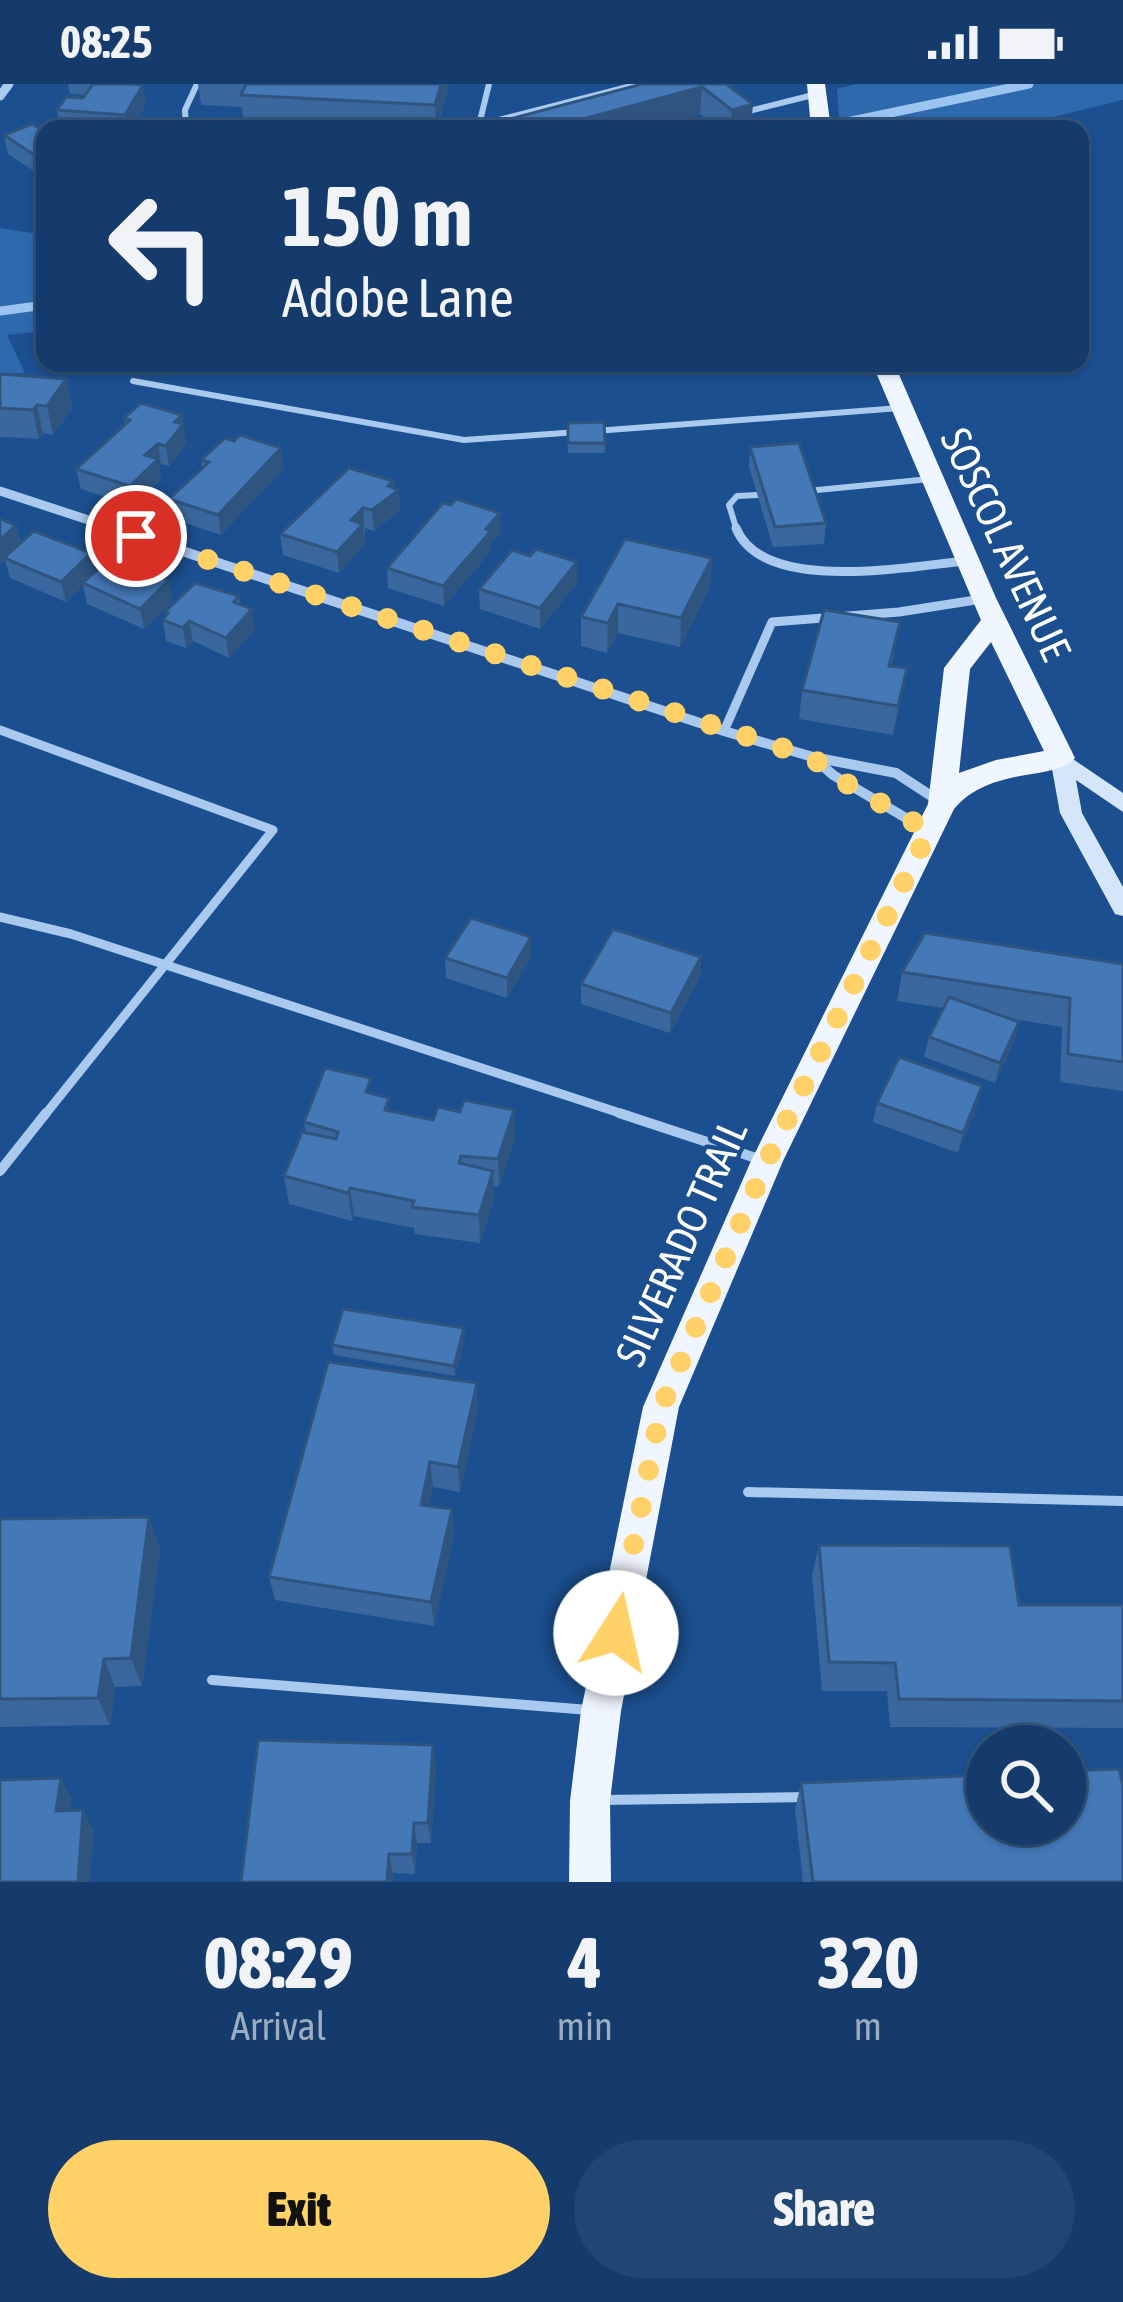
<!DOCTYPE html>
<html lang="en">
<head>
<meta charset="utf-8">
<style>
  body { margin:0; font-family:"Asap Condensed",sans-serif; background:#214673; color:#f1f3f6; height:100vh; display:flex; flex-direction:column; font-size:45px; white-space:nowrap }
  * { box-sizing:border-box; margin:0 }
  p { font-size:39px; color:#9dadc1 }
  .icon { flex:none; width:66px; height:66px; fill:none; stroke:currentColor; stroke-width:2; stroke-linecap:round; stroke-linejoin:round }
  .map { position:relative; height:1798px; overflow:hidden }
  .panel { display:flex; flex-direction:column; background:#143b6b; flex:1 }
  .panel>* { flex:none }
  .top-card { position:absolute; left:36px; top:36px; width:1053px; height:252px; border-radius:24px; box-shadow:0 3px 9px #0004,0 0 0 3px #33557e; background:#143b6b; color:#f1f3f6; overflow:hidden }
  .tools { position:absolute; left:966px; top:1641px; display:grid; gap:24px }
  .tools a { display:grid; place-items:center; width:120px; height:120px; border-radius:50%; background:#143b6b; box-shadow:0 3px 9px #0004,0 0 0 3px #33557e; font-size:60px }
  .pin { position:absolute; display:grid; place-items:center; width:102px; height:102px; color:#fff; margin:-51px; border:6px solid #fff; border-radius:50%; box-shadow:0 3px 12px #0007 }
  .me { position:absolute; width:132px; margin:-66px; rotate:10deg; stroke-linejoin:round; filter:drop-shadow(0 0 9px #0008) }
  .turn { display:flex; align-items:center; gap:42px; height:252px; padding:0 48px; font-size:54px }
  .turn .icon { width:156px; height:156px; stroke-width:2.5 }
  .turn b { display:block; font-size:84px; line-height:102px }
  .eta { display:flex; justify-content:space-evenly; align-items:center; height:204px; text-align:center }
  .eta b { font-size:72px; font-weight:800; line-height:84px }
  .action { display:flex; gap:24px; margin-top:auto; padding:24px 48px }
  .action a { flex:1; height:138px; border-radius:72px; background:#ffd166; color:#111; font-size:48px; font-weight:800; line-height:138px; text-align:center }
  .action a+a { background:#214673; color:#f1f3f6 }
  .status { display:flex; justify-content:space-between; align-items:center; height:84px; padding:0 60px; background:#143b6b; direction:ltr }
  .status svg { height:33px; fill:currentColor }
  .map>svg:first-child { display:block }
  .green { fill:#2e69ad }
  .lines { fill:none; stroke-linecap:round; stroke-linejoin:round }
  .stream { stroke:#9cc4f0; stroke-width:9 }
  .lane-far2 { stroke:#a9c9ee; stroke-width:6 }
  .lane-far1 { stroke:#a9c9ee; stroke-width:9 }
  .lane { stroke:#a9c9ee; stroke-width:10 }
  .street-far1 { stroke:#a9c9ee; stroke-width:9 }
  .street { stroke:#a9c9ee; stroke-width:10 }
  .secondary { fill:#d6e6fa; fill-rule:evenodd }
  .primary { fill:#f0f6ff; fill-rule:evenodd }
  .wall { fill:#3a679d }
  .shaded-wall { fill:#305480 }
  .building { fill:#4478b7; stroke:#305480; stroke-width:3 }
  .route { stroke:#ffd166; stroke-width:21; stroke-dasharray:0 37.8 }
  .labels { text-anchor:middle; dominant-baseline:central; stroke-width:9; stroke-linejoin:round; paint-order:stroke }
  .street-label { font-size:42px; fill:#fff; stroke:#1b4f8f }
</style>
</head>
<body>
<div class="status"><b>08:25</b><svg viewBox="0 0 49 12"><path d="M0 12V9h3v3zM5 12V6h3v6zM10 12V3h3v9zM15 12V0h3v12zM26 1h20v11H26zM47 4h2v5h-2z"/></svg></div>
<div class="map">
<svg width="1123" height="1798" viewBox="0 0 1123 1798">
  <rect width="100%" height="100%" fill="#1b4f8f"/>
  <!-- green -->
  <g class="green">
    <polygon points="856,0 1123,0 1123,16 1004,45 840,45 837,5"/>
    <polygon points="0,144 45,151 45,247 7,251 25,289 0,290"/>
  </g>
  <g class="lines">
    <!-- stream -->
    <g class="stream">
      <polyline points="813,45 1029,0"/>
      <polyline points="0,227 45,221"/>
    </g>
    <!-- lane-far2 -->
    <g class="lane-far2">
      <polyline points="489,0 479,41 639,0"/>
      <polyline points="741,29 817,10"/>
      <polyline points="186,45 185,26 197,0"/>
      <polyline points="680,45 719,35"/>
      <polyline points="160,283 305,279"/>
      <polyline points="133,297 464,356 578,348"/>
      <polyline points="595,347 900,324"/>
      <polyline points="807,407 930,395"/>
      <polyline points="737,447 729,421 737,412 757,411"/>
    </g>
    <!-- lane-far1 -->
    <g class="lane-far1">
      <path d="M736,444C763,511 910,482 966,477"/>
      <polyline points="0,646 273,746 44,1032"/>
      <polyline points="724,647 772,538 899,528 982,515"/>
      <polyline points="0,833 71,850 629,1032"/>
    </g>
    <!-- lane -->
    <g class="lane">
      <polyline points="619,1029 762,1076"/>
      <polyline points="0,1087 46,1029"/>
      <polyline points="748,1408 1123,1417"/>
      <polyline points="212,1596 589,1626"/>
      <polyline points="602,1716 808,1713"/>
    </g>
    <!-- street-far1 -->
    <g class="street-far1">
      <polyline points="0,12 9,0"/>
      <polyline points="0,407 122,447"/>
    </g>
    <!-- street -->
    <g class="street">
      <polyline points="113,444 724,647 813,673 896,689 942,719"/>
      <polyline points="814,674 833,691 928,747"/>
    </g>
    <!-- secondary -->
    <polygon class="secondary" points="1061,667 1123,709 1123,728 1076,696 1082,729 1123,803 1123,832 1115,830 1060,729 1050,674"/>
    <!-- primary -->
    <g class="primary">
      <polygon points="807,0 825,0 831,45 811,45"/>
      <path d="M872,279H894L996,514L1075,674C1054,698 991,681 954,725L783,1077L679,1323L621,1627L610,1717L611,1798H569L570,1717L581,1627L643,1323L751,1077L928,720L944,584L981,536ZM991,558L1044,667L996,676L959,689L970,585Z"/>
    </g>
  </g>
  <!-- wall -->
  <g class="wall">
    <polygon points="68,0 143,0 146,20 131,45 57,45 60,44 57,26 83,14 86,11 70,10"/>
    <polygon points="198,0 449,0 437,45 384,45 244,38 242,23 201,21"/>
    <polygon points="642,0 732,0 731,4 751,45 720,45 700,30 645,45 472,45"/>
    <polygon points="45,48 45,94 8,70 4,51"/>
    <polygon points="0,290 66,295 72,324 53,351 43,349 39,355 0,353"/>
    <polygon points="182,331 186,360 169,382 161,380 159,382 161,395 134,422 81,405 76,385 125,340 124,334"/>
    <polygon points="604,338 605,369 568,369 568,339"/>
    <polygon points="234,357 284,384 221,451 173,435 169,415 202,384 201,376"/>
    <polygon points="750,363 826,439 824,460 773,463 749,383"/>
    <polygon points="393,397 400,426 374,447 365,444 365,460 339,489 283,471 280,450"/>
    <polygon points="16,441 21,459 91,469 95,488 157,487 158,493 173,517 144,545 87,520 83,501 66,518 10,494 5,476 0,481"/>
    <polygon points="501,449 491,460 491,467 444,522 388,504 387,484"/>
    <polygon points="530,472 577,499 540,545 480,525 479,505"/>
    <polygon points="712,474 710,503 680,563 618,549 607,569 581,562 581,533"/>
    <polygon points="239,512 240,520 255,545 229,574 193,557 186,564 166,557 163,536 166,533 165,528"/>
    <polygon points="895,568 891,582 902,613 893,651 799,635 802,606"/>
    <polygon points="531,853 531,873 507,914 446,894 445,874"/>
    <polygon points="701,873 700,893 670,949 581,920 581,900"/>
    <polygon points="1123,880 1123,1007 1060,998 1062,943 1008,934 1019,938 1014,958 995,999 924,973 929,953 943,924 897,917 902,888"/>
    <polygon points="982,1002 977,1022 958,1069 873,1038 877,1019"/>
    <polygon points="373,1010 391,1027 433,1036 460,1028 514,1026 515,1054 499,1103 493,1102 494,1115 480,1159 415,1150 414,1144 354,1132 352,1137 289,1120 284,1092 306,1049 304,1038"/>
    <polygon points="465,1254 455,1292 334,1271 332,1261"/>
    <polygon points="478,1325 460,1408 433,1403 429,1422 454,1450 434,1542 275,1516 269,1493"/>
    <polygon points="0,1435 160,1464 142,1602 115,1603 110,1641 0,1643"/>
    <polygon points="819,1461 1019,1521 1123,1521 1123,1644 890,1643 887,1607 822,1607 812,1491"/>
    <polygon points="436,1682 431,1759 417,1759 415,1790 393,1789 392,1798 241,1798"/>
    <polygon points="801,1699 1123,1798 803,1798 795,1725"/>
  </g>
  <!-- shaded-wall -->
  <g class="shaded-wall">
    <polygon points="134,0 143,0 140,7 143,1 146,20 131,45 127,45 125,31"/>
    <polygon points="441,0 449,0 436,45 435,21"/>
    <polygon points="702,3 700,30 645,45 546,45"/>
    <polygon points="753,20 751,45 730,45 732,26"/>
    <polygon points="66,295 72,324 53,351 47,322"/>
    <polygon points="37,321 43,349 39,355 33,326"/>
    <polygon points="182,331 186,360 169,382 166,362 175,338"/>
    <polygon points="158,360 161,380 159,382 161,395 134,422 130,402 145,371"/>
    <polygon points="281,364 284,384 221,451 218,431"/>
    <polygon points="393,397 394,409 399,406 400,426 374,447 372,426"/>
    <polygon points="363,424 365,460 339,489 337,468 351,436"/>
    <polygon points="500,429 501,449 491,460 491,467 444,522 443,502"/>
    <polygon points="16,441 21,462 4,474 5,476 0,481 0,456"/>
    <polygon points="91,469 95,490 66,518 61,498"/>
    <polygon points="712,474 710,503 680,563 681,534"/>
    <polygon points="577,478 577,499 540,545 540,524"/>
    <polygon points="157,487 160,505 169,496 173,517 144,545 140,525 153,491"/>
    <polygon points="618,520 618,549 607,569 608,539"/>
    <polygon points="252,525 255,545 229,574 226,554"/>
    <polygon points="189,537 193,557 186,564 183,544"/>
    <polygon points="907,584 902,613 893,651 898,622"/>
    <polygon points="531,853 531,873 507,914 507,894"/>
    <polygon points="701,873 700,893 670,949 671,929"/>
    <polygon points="1019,938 1014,958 995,999 1000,979"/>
    <polygon points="982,1002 977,1022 958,1069 963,1049"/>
    <polygon points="514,1026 515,1054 499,1103 498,1075"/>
    <polygon points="493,1087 494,1115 480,1159 479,1131"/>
    <polygon points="350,1104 354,1132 352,1137 348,1109"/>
    <polygon points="464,1244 465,1254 455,1292 454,1282"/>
    <polygon points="477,1299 478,1325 460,1408 458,1383"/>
    <polygon points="430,1378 433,1403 424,1445 421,1421"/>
    <polygon points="452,1425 454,1450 434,1542 431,1518"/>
    <polygon points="149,1433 160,1464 142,1602 131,1574"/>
    <polygon points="104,1575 115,1603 110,1641 98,1614"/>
    <polygon points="433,1661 436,1682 431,1759 428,1739"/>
    <polygon points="61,1694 72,1715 67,1748 56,1727"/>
    <polygon points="83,1726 94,1747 90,1798 78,1798"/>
    <polygon points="414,1739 417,1759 415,1790 412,1770"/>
    <polygon points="389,1770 393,1789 392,1798 387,1798"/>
  </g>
  <!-- building -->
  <g class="building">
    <polygon points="93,0 129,0 143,1 125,31 57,26 66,13 83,14"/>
    <polygon points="246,0 441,0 435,21 241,11"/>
    <polygon points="642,0 726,0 753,20 732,26 702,3 546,45 472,45"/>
    <polygon points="73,39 83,45 57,45"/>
    <polygon points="32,40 45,48 45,75 42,76 4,51"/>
    <polygon points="0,290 66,295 47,322 37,321 33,326 0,324"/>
    <polygon points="141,319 182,331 175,338 183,340 166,362 158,360 145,371 158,375 130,402 76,385 130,336 124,334"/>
    <polygon points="604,338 605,359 568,359 568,339"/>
    <polygon points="240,351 281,364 218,431 169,415 209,378 201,376 225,354 234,357"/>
    <polygon points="799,359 826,439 775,443 750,363"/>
    <polygon points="349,384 393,397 388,402 399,406 372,426 363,424 351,436 363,440 337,468 280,450"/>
    <polygon points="456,415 500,429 486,445 491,447 443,502 387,484 443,419 451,421"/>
    <polygon points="0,435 16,441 0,456"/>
    <polygon points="34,447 91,469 61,498 4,474"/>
    <polygon points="625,455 712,474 681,534 618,520 608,539 581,533"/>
    <polygon points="536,465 577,478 540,524 479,505 512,466 530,472"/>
    <polygon points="113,471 157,487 153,491 169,496 140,525 83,499"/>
    <polygon points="195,499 239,512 234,518 252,525 226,554 189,537 183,544 163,536 168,529 165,528"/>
    <polygon points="824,526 900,538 889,582 907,584 898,622 802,606"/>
    <polygon points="471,834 531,853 507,894 445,874"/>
    <polygon points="613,845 701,873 671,929 581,900"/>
    <polygon points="925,849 1123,880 1123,978 1068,970 1070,914 902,888"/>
    <polygon points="949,913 1019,938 1000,979 929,953"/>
    <polygon points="899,973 982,1002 963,1049 877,1019"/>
    <polygon points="325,984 371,994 366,1008 389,1014 385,1026 433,1036 438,1023 460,1028 464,1016 514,1026 498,1075 461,1072 459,1079 493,1087 479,1131 412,1123 414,1117 350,1104 348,1109 284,1092 302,1048 336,1055 338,1048 304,1038"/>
    <polygon points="343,1225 464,1244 454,1282 332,1261"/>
    <polygon points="328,1278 477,1299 458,1383 430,1378 421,1421 452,1425 431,1518 269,1493"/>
    <polygon points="149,1433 131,1574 104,1575 98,1614 0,1615 0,1435"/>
    <polygon points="819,1461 1010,1462 1019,1521 1123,1521 1123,1617 899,1615 895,1579 829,1578"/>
    <polygon points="258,1656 433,1661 428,1739 414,1739 412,1770 389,1770 387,1798 241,1798"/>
    <polygon points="1119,1685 1123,1702 1123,1798 813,1798 801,1699 987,1691 987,1740 1065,1740 1065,1687"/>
    <polygon points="61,1694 56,1727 83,1726 78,1798 0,1798 0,1696"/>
  </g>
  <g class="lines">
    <!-- route -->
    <polyline class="route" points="136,452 813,674 832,691 929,747 767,1077 661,1324 616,1549"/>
  </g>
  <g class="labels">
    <!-- street labels -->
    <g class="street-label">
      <text transform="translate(1006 460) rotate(65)">SOSCOL AVENUE</text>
      <text transform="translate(681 1159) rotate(-66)">SILVERADO TRAIL</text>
    </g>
  </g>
</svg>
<div class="tools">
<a><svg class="icon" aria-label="search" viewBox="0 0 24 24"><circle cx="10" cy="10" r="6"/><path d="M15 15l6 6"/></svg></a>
</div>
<div class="pin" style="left:136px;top:452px;background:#d93025"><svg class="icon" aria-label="arrive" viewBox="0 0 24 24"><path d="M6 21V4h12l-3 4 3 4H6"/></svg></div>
<svg class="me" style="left:616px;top:1549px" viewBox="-20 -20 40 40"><circle r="19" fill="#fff"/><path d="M0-13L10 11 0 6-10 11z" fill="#ffd166"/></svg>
<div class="top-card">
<div class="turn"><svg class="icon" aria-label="left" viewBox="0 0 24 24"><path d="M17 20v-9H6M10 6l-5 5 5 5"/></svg><div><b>150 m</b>Adobe Lane</div></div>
</div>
</div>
<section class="panel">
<div class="eta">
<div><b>08:29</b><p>Arrival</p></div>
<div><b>4</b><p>min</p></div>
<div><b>320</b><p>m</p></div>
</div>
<div class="action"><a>Exit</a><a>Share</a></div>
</section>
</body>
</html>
